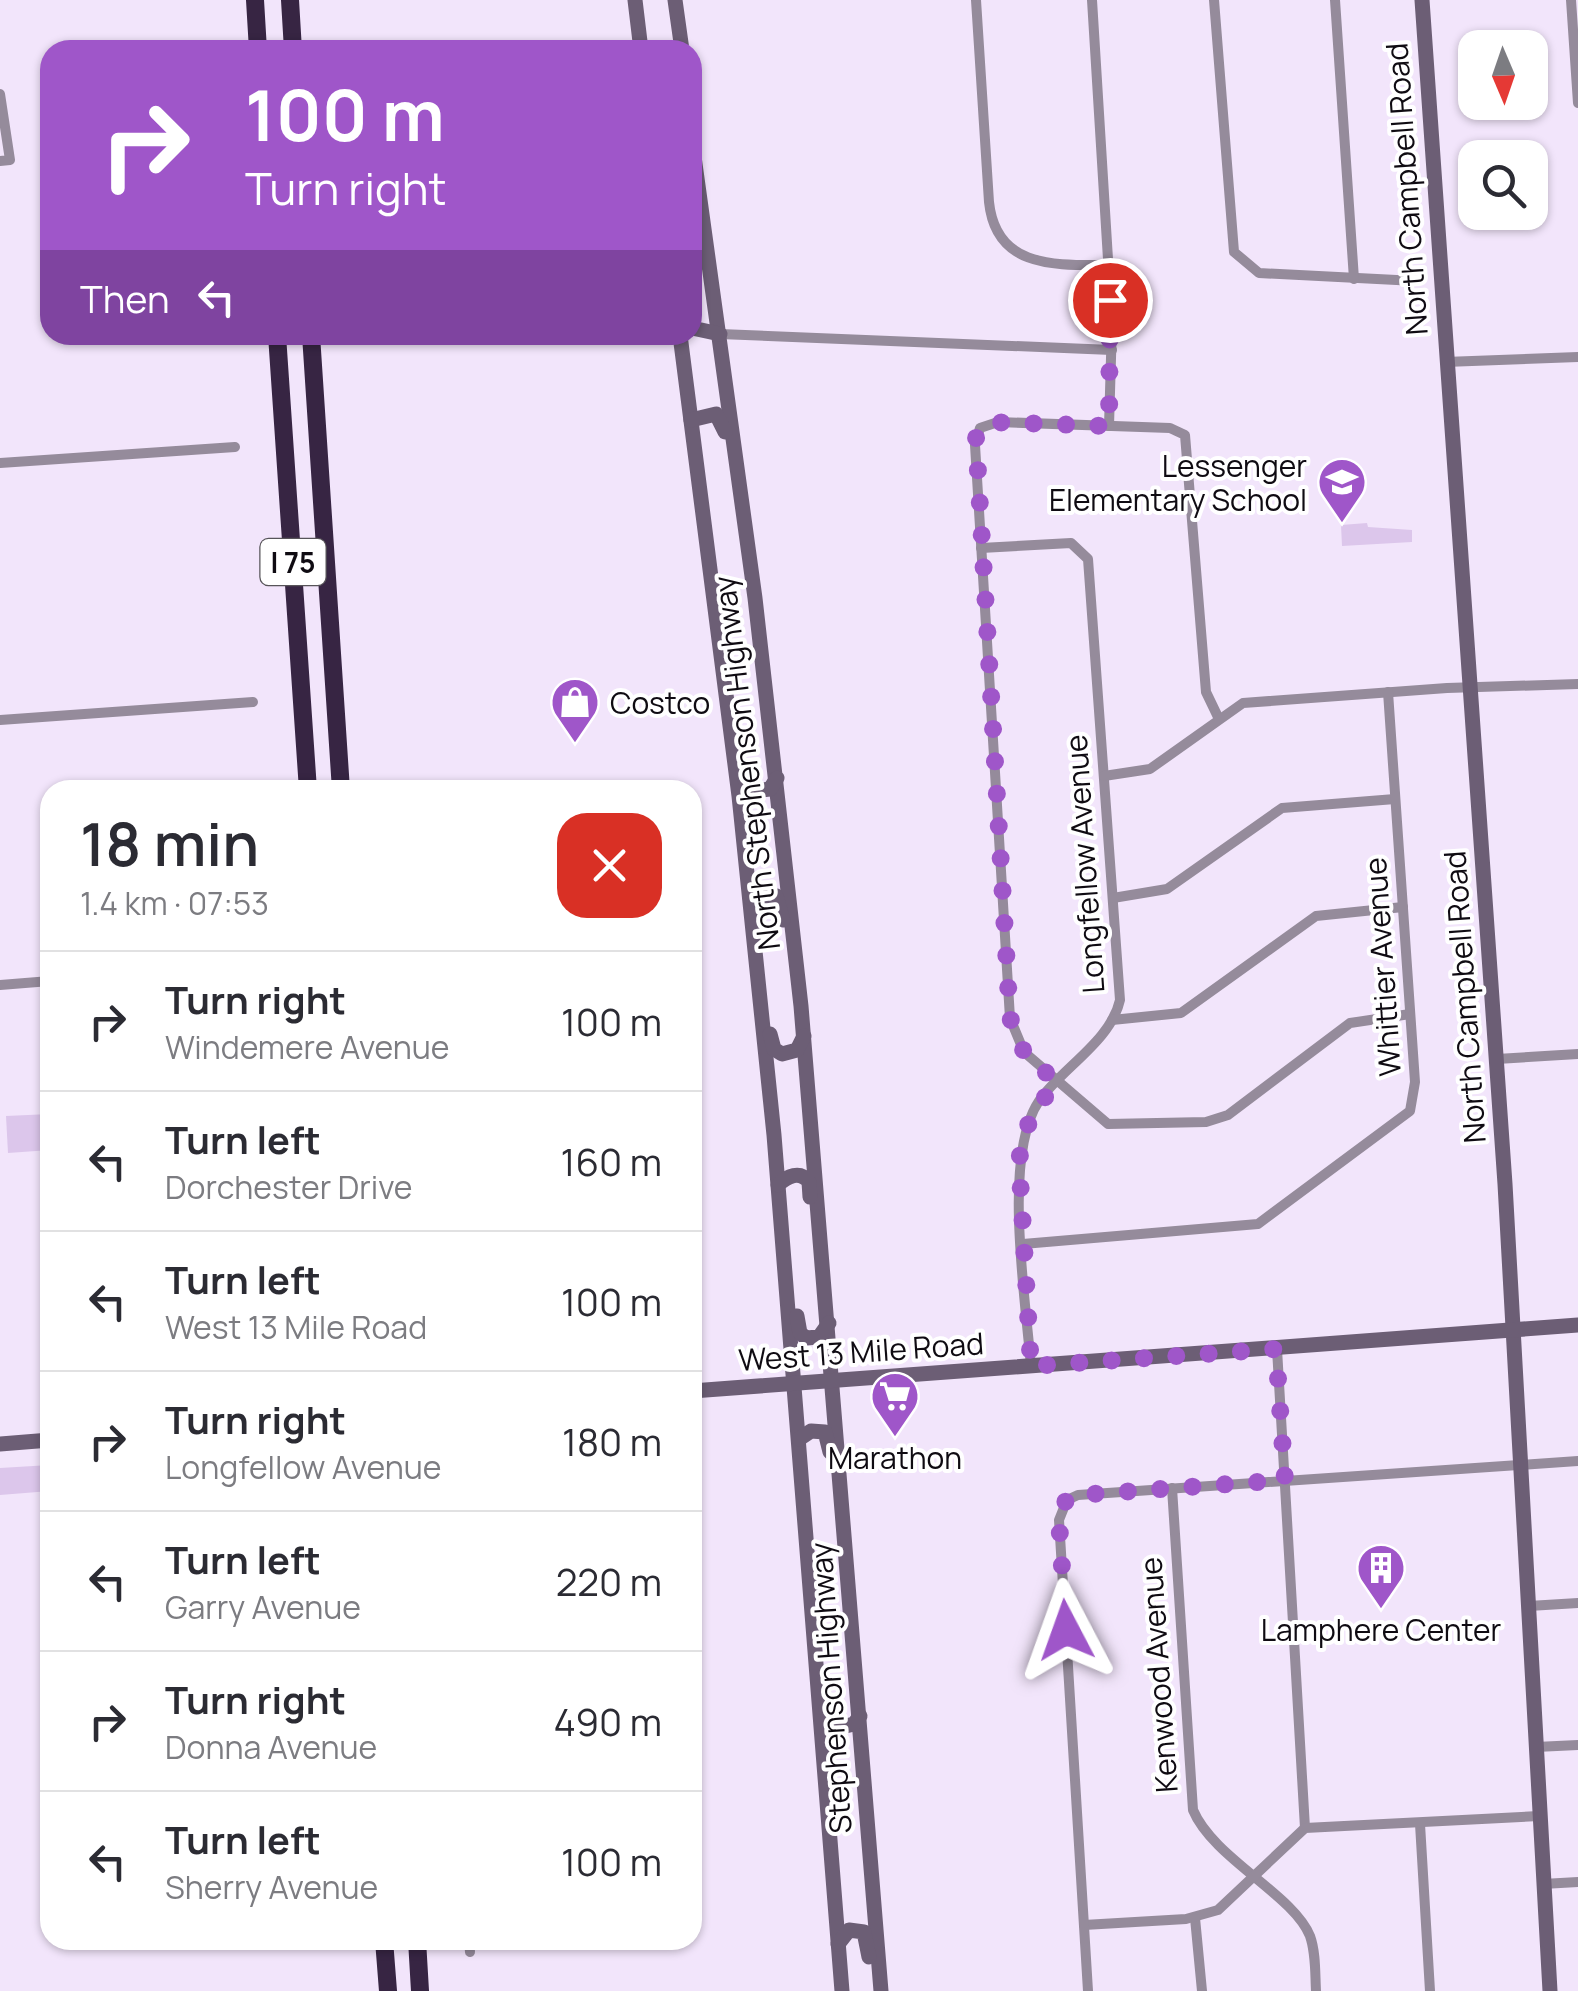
<!DOCTYPE html>
<html lang="en">
<head>
<meta charset="utf-8">
<style>
  body { margin:0; font-family:Manrope,sans-serif; background:#f2f2f3; color:#2b2b33; height:100vh; display:flex; flex-direction:column; font-size:38px; white-space:nowrap }
  * { box-sizing:border-box; margin:0 }
  p { font-size:32px; color:#7c7c81 }
  .icon { flex:none; width:55px; height:55px; fill:none; stroke:currentColor; stroke-width:2; stroke-linecap:round; stroke-linejoin:round }
  .map { position:relative; flex:1; overflow:hidden }
  .side { position:absolute; left:40px; top:780px; width:662px; height:1170px; display:flex; flex-direction:column; background:#fff; border-radius:30px; box-shadow:0 2px 8px #0004 }
  .side>* { flex:none }
  .banner { position:absolute; left:40px; top:40px; width:662px; height:305px; border-radius:30px; box-shadow:0 2px 8px #0004; background:#9f56c9; color:#fff; overflow:hidden }
  .needle { width:65px; rotate:178deg }
  .buttons { position:absolute; left:1458px; top:30px; display:grid; gap:20px }
  .buttons a { display:grid; place-items:center; width:90px; height:90px; border-radius:20px; background:#fff; box-shadow:0 2px 8px #0004; font-size:50px }
  .pin { position:absolute; display:grid; place-items:center; width:85px; height:85px; color:#fff; margin:-42px; border:5px solid #fff; border-radius:50%; box-shadow:0 2px 10px #0007 }
  .me { position:absolute; width:110px; margin:-55px; rotate:356deg; stroke-linejoin:round; filter:drop-shadow(0 0 8px #0008) }
  .turn { display:flex; align-items:center; gap:35px; height:210px; padding:0 40px; font-size:45px }
  .turn .icon { width:130px; height:130px; stroke-width:2.5 }
  .turn b { display:block; font-size:70px; line-height:85px }
  .then { display:flex; align-items:center; height:95px; padding:0 40px; background:#0003; gap:20px; font-size:38px }
  .round { display:grid; place-items:center; flex:none; width:105px; height:105px; border-radius:30px; background:#f2f2f3 }
  .summary { display:flex; align-items:center; justify-content:space-between; height:170px; padding:0 40px }
  h1 { font-size:60px; font-weight:600; line-height:75px }
  ul { padding:0; list-style:none }
  li { display:flex; align-items:center; gap:30px; height:140px; padding:0 40px; border-top:2px solid #e1e1e2 }
  li div { flex:1 }
  li b { display:block; font-size:38px }
  li em { font-style:normal }
  .map>svg:first-child { display:block }
  .green { fill:#dcc6eb }
  .lines { fill:none; stroke-linecap:round; stroke-linejoin:round }
  .street { stroke:#958b9b; stroke-width:10 }
  .secondary { stroke:#6c5e75; stroke-width:15 }
  .highway { stroke:#372543; stroke-width:18 }
  .route { stroke:#9f56c9; stroke-width:18; stroke-dasharray:0 32.4 }
  .labels { text-anchor:middle; dominant-baseline:central; stroke-width:8; stroke-linejoin:round; paint-order:stroke }
  .shield { fill:#fff; stroke:#575459; stroke-width:2.5 }
  .shield-label { font-size:28px; font-weight:bold; fill:#0f0b12 }
  .street-label { font-size:30px; fill:#0f0b12; stroke:#fff }
  .poi-label { font-size:30px; fill:#0f0b12; stroke:#fff }
</style>
</head>
<body>
<div class="map">
<svg width="1578" height="1991" viewBox="0 0 1578 1991">
  <rect width="100%" height="100%" fill="#f2e5fb"/>
  <!-- green -->
  <g class="green">
    <polygon points="1367,523 1368,527 1412,530 1412,542 1342,546 1341,525"/>
    <polygon points="50,1114 50,1150 8,1153 6,1116"/>
    <polygon points="50,1465 50,1491 0,1495 0,1468"/>
  </g>
  <g class="lines">
    <!-- street -->
    <g class="street">
      <path d="M976,0L989,202C996,269 1056,265 1108,265"/>
      <polyline points="1092,0 1112,324 1109,426"/>
      <polyline points="1214,0 1234,252 1259,273 1416,281"/>
      <polyline points="1335,0 1354,279"/>
      <polyline points="1571,0 1578,103"/>
      <polyline points="0,94 10,160 0,161"/>
      <polyline points="720,334 1112,350"/>
      <polyline points="1445,362 1578,357"/>
      <polyline points="0,463 235,447"/>
      <path d="M981,548L1071,543L1088,559L1120,1000C1111,1041 1062,1068 1039,1101C1002,1156 1026,1300 1031,1367"/>
      <polyline points="1218,717 1206,692 1185,435 1170,428 998,422 980,428 975,445 1010,1018 1024,1052 1108,1124 1206,1122 1228,1115 1350,1023 1410,1014"/>
      <polyline points="0,720 253,702"/>
      <polyline points="1104,776 1150,769 1243,703 1447,688 1578,684"/>
      <polyline points="1113,898 1167,889 1282,808 1395,799"/>
      <polyline points="0,985 50,981"/>
      <polyline points="1112,1020 1181,1013 1316,916 1403,907"/>
      <polyline points="1497,1059 1578,1054"/>
      <polyline points="1023,1244 1258,1224 1410,1111 1415,1082 1388,692"/>
      <polyline points="1277,1349 1305,1828"/>
      <path d="M1172,1488L1193,1810C1213,1858 1294,1895 1310,1936C1316,1953 1315,1973 1316,1991"/>
      <polyline points="1529,1606 1578,1603"/>
      <polyline points="1536,1747 1578,1745"/>
      <polyline points="1420,1824 1430,1991"/>
      <polyline points="1543,1884 1578,1882"/>
      <polyline points="1195,1918 1202,1991"/>
      <polyline points="1084,1925 1186,1919 1218,1910 1305,1828 1539,1816"/>
      <polyline points="469,1940 470,1952"/>
      <polyline points="1088,1991 1059,1520 1067,1500 1078,1495 1578,1461"/>
    </g>
    <!-- secondary -->
    <g class="secondary">
      <polyline points="635,0 641,50"/>
      <polyline points="675,0 682,50"/>
      <polyline points="1422,0 1505,1184 1550,1991"/>
      <polyline points="692,142 755,598 801,1006 881,1991"/>
      <polyline points="692,328 720,334"/>
      <polyline points="680,335 739,796 774,1135 842,1991"/>
      <polyline points="691,420 716,414 725,432"/>
      <polyline points="743,773 747,787 754,791 770,789 777,778"/>
      <polyline points="750,898 776,896 783,920"/>
      <polyline points="770,1034 774,1049 782,1054 797,1050 804,1036"/>
      <path d="M778,1185C787,1176 800,1170 809,1182L810,1197"/>
      <polyline points="797,1316 800,1333 806,1338 819,1337 829,1323"/>
      <polyline points="692,1391 1578,1325"/>
      <polyline points="799,1439 811,1431 825,1432 830,1452"/>
      <polyline points="0,1444 50,1440"/>
      <polyline points="826,1709 829,1722 837,1728 854,1724 860,1716"/>
      <polyline points="838,1944 849,1930 864,1932 869,1957"/>
    </g>
    <!-- highway -->
    <g class="highway">
      <polyline points="255,0 258,50"/>
      <polyline points="290,0 293,50"/>
      <polyline points="277,335 308,790"/>
      <polyline points="311,335 341,790"/>
      <polyline points="384,1940 388,1991"/>
      <polyline points="417,1940 420,1991"/>
    </g>
  </g>
  <g class="lines">
    <!-- route -->
    <polyline class="route" points="1066,1630 1059,1520 1066,1500 1078,1495 1285,1480 1276,1349 1031,1366 1019,1159 1030,1118 1056,1082 1024,1052 1010,1018 976,438 990,422 1109,426 1110,300"/>
  </g>
  <!-- icons -->
  <defs>
    <g id="school-pin" transform="scale(2.5)"><path d="M0 17L-7.5 6A9.5 9.5 0 1 1 7.5 6Z" fill="#9f56c9" stroke="#fff"/><path d="M0-5L7-2L0 1L-7-2ZM-4 1L0 2.5L4 1V4Q0 6-4 4Z" fill="#fff"/></g>
    <g id="shop-pin" transform="scale(2.5)"><path d="M0 17L-7.5 6A9.5 9.5 0 1 1 7.5 6Z" fill="#9f56c9" stroke="#fff"/><path d="M-5-2.5h2.3a2.7 3.5 0 0 1 5.4 0H5L5.5 6h-11ZM-1.5-2.5h3a1.5 2.3 0 0 0-3 0Z" fill="#fff"/></g>
    <g id="supermarket-pin" transform="scale(2.5)"><path d="M0 17L-7.5 6A9.5 9.5 0 1 1 7.5 6Z" fill="#9f56c9" stroke="#fff"/><path d="M-6-5.5h2.5l.6 2H6L4.5 2H-2.5L-4.4-4H-6ZM-1.5 3.2a1.3 1.3 0 1 0 .1 0ZM3 3.2a1.3 1.3 0 1 0 .1 0Z" fill="#fff"/></g>
    <g id="building-pin" transform="scale(2.5)"><path d="M0 17L-7.5 6A9.5 9.5 0 1 1 7.5 6Z" fill="#9f56c9" stroke="#fff"/><path d="M-4-6H4V6H1V3H-1V6H-4ZM-2.5-4.3h1.7v1.8h-1.7ZM.8-4.3h1.7v1.8H.8ZM-2.5-1h1.7V.8h-1.7ZM.8-1h1.7V.8H.8Z" fill="#fff"/></g>
  </defs>
  <g fill-rule="evenodd">
    <use href="#school-pin" x="1342" y="482"/>
    <use href="#shop-pin" x="575" y="702"/>
    <use href="#supermarket-pin" x="895" y="1396"/>
    <use href="#building-pin" x="1381" y="1568"/>
  </g>
  <g class="labels">
    <!-- shield labels -->
    <rect class="shield" x="260.5" y="539" width="65" height="46" rx="8"/>
    <g class="shield-label">
      <text x="293" y="562">I 75</text>
    </g>
    <!-- street labels -->
    <g class="street-label">
      <text transform="translate(1406 189) rotate(-94)">North Campbell Road</text>
      <text transform="translate(746 763) rotate(-97)">North Stephenson Highway</text>
      <text transform="translate(1084 864) rotate(-94)">Longfellow Avenue</text>
      <text transform="translate(1382 967) rotate(-94)">Whittier Avenue</text>
      <text transform="translate(1464 997) rotate(-94)">North Campbell Road</text>
      <text transform="translate(861 1351) rotate(-4)">West 13 Mile Road</text>
      <text transform="translate(1158 1675) rotate(-94)">Kenwood Avenue</text>
      <text transform="translate(830 1688) rotate(-94)">Stephenson Highway</text>
    </g>
    <!-- poi labels -->
    <g class="poi-label">
      <text x="1307" y="465" text-anchor="end">Lessenger<tspan x="1307" dy="34">Elementary School</tspan></text>
      <text x="610" y="702" text-anchor="start">Costco</text>
      <text x="895" y="1457">Marathon</text>
      <text x="1381" y="1629">Lamphere Center</text>
    </g>
  </g>
</svg>
<div class="buttons">
<a><svg class="needle" viewBox="-14 -14 28 28"><path d="M0-13l5 13h-10z" fill="#e53935"/><path d="M0 13l5-13h-10z" fill="#7c7c81"/></svg></a>
<a><svg class="icon" aria-label="search" viewBox="0 0 24 24"><circle cx="10" cy="10" r="6"/><path d="M15 15l6 6"/></svg></a>
</div>
<div class="pin" style="left:1110px;top:300px;background:#d93025"><svg class="icon" aria-label="arrive" viewBox="0 0 24 24"><path d="M6 21V4h12l-3 4 3 4H6"/></svg></div>
<svg class="me" style="left:1066px;top:1630px" viewBox="-20 -20 40 40"><path d="M0-17L14 15 0 8-14 15z" fill="#9f56c9" stroke="#fff" stroke-width="4"/></svg>
<div class="banner">
<div class="turn"><svg class="icon" aria-label="right" viewBox="0 0 24 24"><path d="M7 20v-9h11M14 6l5 5-5 5"/></svg><div><b>100 m</b>Turn right</div></div>
<div class="then">Then<svg class="icon" aria-label="left" viewBox="0 0 24 24"><path d="M17 20v-9H6M10 6l-5 5 5 5"/></svg></div>
</div>
<section class="side">
<div class="summary"><div><h1>18 min</h1><p>1.4 km · 07:53</p></div><a class="round" style="background:#d93025;color:#fff"><svg class="icon" aria-label="close" viewBox="0 0 24 24"><path d="M6 6l12 12M18 6L6 18"/></svg></a></div>
<ul>
<li><svg class="icon" aria-label="right" viewBox="0 0 24 24"><path d="M7 20v-9h11M14 6l5 5-5 5"/></svg><div><b>Turn right</b><p>Windemere Avenue</p></div><em>100 m</em></li>
<li><svg class="icon" aria-label="left" viewBox="0 0 24 24"><path d="M17 20v-9H6M10 6l-5 5 5 5"/></svg><div><b>Turn left</b><p>Dorchester Drive</p></div><em>160 m</em></li>
<li><svg class="icon" aria-label="left" viewBox="0 0 24 24"><path d="M17 20v-9H6M10 6l-5 5 5 5"/></svg><div><b>Turn left</b><p>West 13 Mile Road</p></div><em>100 m</em></li>
<li><svg class="icon" aria-label="right" viewBox="0 0 24 24"><path d="M7 20v-9h11M14 6l5 5-5 5"/></svg><div><b>Turn right</b><p>Longfellow Avenue</p></div><em>180 m</em></li>
<li><svg class="icon" aria-label="left" viewBox="0 0 24 24"><path d="M17 20v-9H6M10 6l-5 5 5 5"/></svg><div><b>Turn left</b><p>Garry Avenue</p></div><em>220 m</em></li>
<li><svg class="icon" aria-label="right" viewBox="0 0 24 24"><path d="M7 20v-9h11M14 6l5 5-5 5"/></svg><div><b>Turn right</b><p>Donna Avenue</p></div><em>490 m</em></li>
<li><svg class="icon" aria-label="left" viewBox="0 0 24 24"><path d="M17 20v-9H6M10 6l-5 5 5 5"/></svg><div><b>Turn left</b><p>Sherry Avenue</p></div><em>100 m</em></li>
</ul>
</section>
</div>
</body>
</html>
